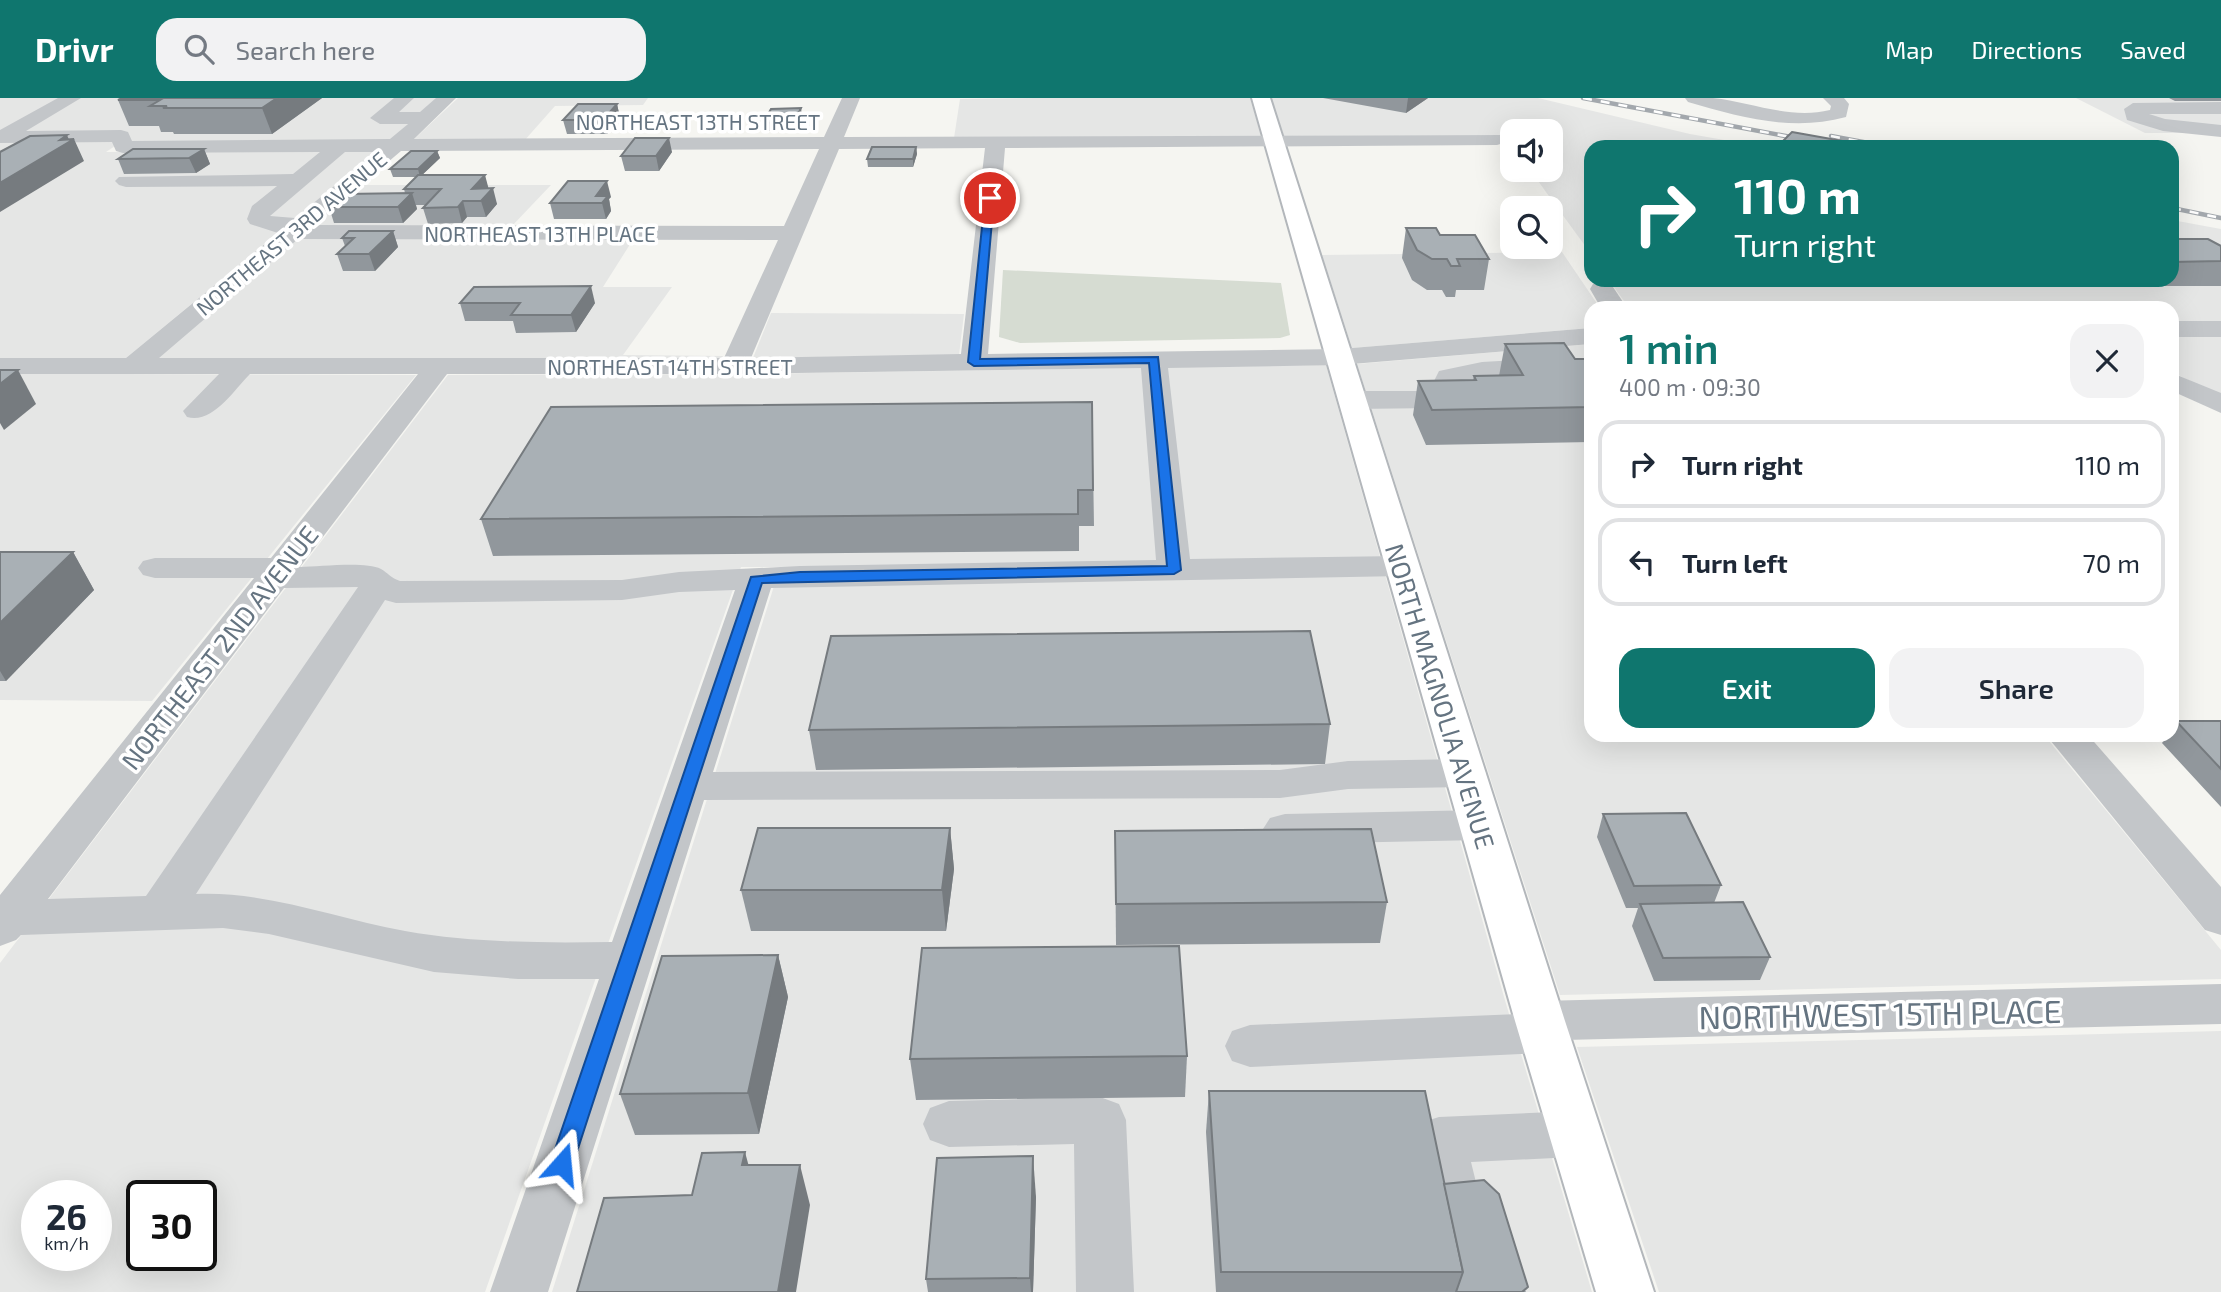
<!DOCTYPE html>
<html lang="en">
<head>
<meta charset="utf-8">
<style>
  body { margin:0; font-family:"Exo 2",sans-serif; background:#f2f2f3; color:#1f2937; height:100vh; display:flex; flex-direction:column; font-size:26px; white-space:nowrap }
  * { box-sizing:border-box; margin:0 }
  p { font-size:23px; color:#747a83 }
  .icon { flex:none; width:38px; height:38px; fill:none; stroke:currentColor; stroke-width:2; stroke-linecap:round; stroke-linejoin:round }
  .map { position:relative; flex:1; overflow:hidden }
  .side { position:absolute; left:1584px; top:203px; width:595px; height:441px; display:flex; flex-direction:column; background:#fff; border-radius:21px; box-shadow:0 7px 28px #0002 }
  .side>* { flex:none }
  .hud { position:absolute; left:1584px; top:42px; width:595px; height:147px; border-radius:21px; box-shadow:0 7px 28px #0002; background:#0f766e; color:#fff; overflow:hidden }
  .controls { position:absolute; left:1500px; top:21px; display:grid; gap:14px }
  .controls a { display:grid; place-items:center; width:63px; height:63px; border-radius:14px; background:#fff; box-shadow:0 7px 28px #0002; font-size:35px }
  .speed { position:absolute; left:21px; top:1082px; display:flex; gap:14px; font-size:35px; font-weight:700; text-align:center }
  .speed>* { display:grid; place-content:center; width:91px; height:91px; border-radius:50%; background:#fff; box-shadow:0 7px 28px #0002; line-height:1 }
  .speed small { font-size:18px; font-weight:400 }
  .speed .limit { border:4px solid #111; border-radius:10px; background:#fff; color:#111 }
  .pin { position:absolute; display:grid; place-items:center; width:60px; height:60px; color:#fff; margin:-30px; border:4px solid #fff; border-radius:50%; box-shadow:0 2px 7px #0007 }
  .me { position:absolute; width:77px; margin:-38px; rotate:18deg; stroke-linejoin:round; filter:drop-shadow(0 0 5px #0008) }
  .turn { display:flex; align-items:center; gap:24px; height:147px; padding:0 35px; font-size:32px }
  .turn .icon { width:91px; height:91px; stroke-width:2.5 }
  .turn b { display:block; font-size:49px; line-height:60px }
  .round { display:grid; place-items:center; flex:none; width:74px; height:74px; border-radius:21px; background:#f2f2f3 }
  .headline { display:flex; align-items:center; justify-content:space-between; height:119px; padding:0 35px }
  h1 { font-size:42px; font-weight:600; line-height:52px; color:#0f766e }
  .button { display:flex; gap:14px; margin-top:auto; padding:14px 35px }
  .button a { flex:1; height:80px; border-radius:21px; background:#0f766e; color:#fff; font-size:28px; font-weight:600; line-height:80px; text-align:center }
  .button a+a { background:#f2f2f3; color:#1f2937 }
  ul { padding:0; list-style:none }
  li { display:flex; align-items:center; gap:21px; height:88px; margin:0 14px 10px; padding:0 21px; border:4px solid #e0e1e3; border-radius:21px }
  li div { flex:1 }
  li b { display:block; font-size:26px }
  li em { font-style:normal }
  header { display:flex; align-items:center; gap:42px; box-sizing:border-box; height:98px; padding:0 35px; background:#0f766e; color:#fff }
  header strong { font-size:33px }
  nav { display:flex; gap:38px; margin-inline-start:auto; font-size:24px }
  .search { width:490px; height:63px; background:#f2f2f3; display:flex; align-items:center; gap:18px; box-sizing:border-box; padding:0 24px; border-radius:21px; color:#747a83; font-size:26px }
  .map>svg:first-child { display:block }
  .built { fill:#e5e6e5; fill-rule:evenodd }
  .green { fill:#d6dcd2 }
  .lines { fill:none; stroke-linecap:round; stroke-linejoin:round }
  .major-casing { stroke:#b3b7bb; stroke-width:4 }
  .minor { fill:#c3c6c9; fill-rule:evenodd }
  .major { fill:#fff; fill-rule:evenodd }
  .rail-casing { stroke:#a3a8ad; stroke-width:4.5 }
  .rail { stroke:#fff; stroke-width:2.5; stroke-dasharray:9; stroke-linecap:butt }
  .wall { fill:#91979c }
  .shaded-wall { fill:#767b7f }
  .building { fill:#a9b0b5; stroke:#767b7f; stroke-width:2 }
  .route { fill:#1a73e8; stroke:#114b97; stroke-width:2 }
  .labels { text-anchor:middle; dominant-baseline:central; stroke-width:7; stroke-linejoin:round; paint-order:stroke }
  .far-street-label { font-size:21px; fill:#657481; stroke:#fff }
  .street-label { font-size:26px; fill:#657481; stroke:#fff }
  .near-street-label { font-size:32px; fill:#657481; stroke:#fff }
</style>
</head>
<body>
<header>
<strong>Drivr</strong>
<div class="search"><svg class="icon" aria-label="search" viewBox="0 0 24 24"><circle cx="10" cy="10" r="6"/><path d="M15 15l6 6"/></svg>Search here</div>
<nav><a>Map</a><a>Directions</a><a>Saved</a></nav>
</header>
<div class="map">
<svg width="2221" height="1194" viewBox="0 0 2221 1194">
  <rect width="100%" height="100%" fill="#f5f5f1"/>
  <!-- built -->
  <g class="built">
    <polygon points="0,0 437,0 388,44 118,46 106,54 378,52 126,260 0,260"/>
    <polygon points="458,0 648,0 643,7 555,8 524,43 411,44"/>
    <polygon points="1035,0 1250,0 1261,38 954,40 960,1"/>
    <polygon points="1271,0 1538,0 1690,36 1764,49 1591,49 1591,156 1530,72 1550,72 1550,33 1512,33 1512,47 1504,37 1284,38"/>
    <polygon points="2076,0 2221,0 2221,35 2145,35"/>
    <polygon points="359,87 551,87 511,129 309,129"/>
    <polygon points="2172,122 2221,131 2221,224 2172,224 2172,210 1629,210 1609,182 2172,182"/>
    <polygon points="296,140 634,140 603,189 672,189 623,257 723,258 722,260 157,260"/>
    <polygon points="1562,154 1600,210 1591,210 1591,230 1352,250 1322,157"/>
    <polygon points="771,215 964,216 959,257 753,260"/>
    <polygon points="2172,238 2221,238 2221,298 2172,274"/>
    <polygon points="1591,246 1591,637 2044,637 2221,852 2221,881 1560,897 1357,266"/>
    <path d="M1326,267L1504,899L1592,1194H552L780,469H741L485,1194H0V865L448,277L747,276ZM37,1097H96V1157H37ZM142,1097H201V1157H142Z"/>
    <polygon points="0,276 123,276 416,277 152,603 0,602"/>
    <polygon points="2221,933 2221,1194 1659,1194 1577,949"/>
  </g>
  <!-- green -->
  <polygon class="green" points="1003,172 1281,185 1290,237 1280,240 1020,245 999,239"/>
  <g class="lines">
    <!-- major casing -->
    <g class="major-casing">
      <polygon id="major" points="1252,0 1270,0 1565,923 1654,1194 1596,1194 1515,923"/>
    </g>
    <!-- minor -->
    <g class="minor">
      <path d="M58,0H81L26,33L121,32L128,34L132,43L390,41L408,26H380L370,20L394,0H414L399,14H420L436,0H456L414,41L824,39L842,0H860L844,39L1504,37L1507,41L1504,45L1497,47L1005,50L988,256L1340,251L1591,230V246L1340,267L1168,270L1190,461L1402,458L1414,461L1419,468L1414,475L1402,478L771,490L713,674L1280,672L1348,663L1465,661L1480,665L1486,675L1480,685L1465,689L1348,691L1280,700L704,702L548,1194H490L599,881H518L434,874L269,836L223,830L21,837L16,842L0,848V797L254,480H155L143,477L138,470L143,463L155,460H271L418,276H250C233,293 213,326 187,319L183,313L219,276H0V260H126L278,135L250,126L247,121L252,108L277,88L126,89L119,87L115,83L119,79L293,76L320,54L123,55L116,53L112,44L0,45V32ZM985,50L961,256L751,260L839,51ZM819,51L784,128L314,127L401,53ZM345,54H376L295,120L270,118ZM298,141L778,142L724,260H159ZM1141,270L1156,462L800,468L679,474L622,482L400,483C391,480 388,475 381,471C365,463 319,469 300,469L447,276H734ZM358,489L146,798L48,801L284,490ZM735,492L612,844C543,845 473,845 405,833C335,820 267,793 196,796L385,502L396,505L622,502L679,494Z"/>
      <path d="M1685,0C1694,0 1704,0 1713,0C1752,4 1790,22 1830,12L1831,8L1823,0H1844L1849,6L1846,19C1792,34 1739,19 1688,4Z"/>
      <polygon points="2221,4 2221,16 2149,16 2165,21 2221,27 2221,39 2163,33 2127,22 2124,11 2133,5"/>
      <polygon points="1602,184 1611,186 1627,210 1601,210 1590,191 1593,186"/>
      <rect x="2172" y="223" width="49" height="16"/>
      <polygon points="1517,262 1527,264 1531,270 1527,276 1460,285 1449,307 1439,310 1352,311 1342,308 1338,302 1342,296 1352,293 1429,293 1439,273 1482,264"/>
      <polygon points="2172,275 2221,295 2221,315 2172,293"/>
      <polygon points="2046,637 2088,637 2221,789 2221,837 2205,832"/>
      <polygon points="1481,712 1496,716 1502,727 1496,738 1481,742 1285,746 1270,742 1263,731 1270,720 1285,716"/>
      <polygon points="2221,886 2221,926 1564,942 1561,949 1543,955 1250,969 1232,963 1225,948 1232,933 1250,927 1519,916 1522,909 1540,903"/>
      <polygon points="1100,999 1119,1006 1126,1022 1134,1194 1076,1194 1074,1046 949,1049 930,1042 923,1026 930,1010 949,1003"/>
      <polygon points="1575,1013 1594,1020 1602,1036 1594,1052 1575,1059 1471,1064 1503,1194 1445,1194 1412,1042 1420,1025 1439,1019"/>
    </g>
    <!-- major -->
    <use href="#major" class="major"/>
    <!-- rail casing -->
    <g class="rail-casing">
      <g id="rail">
        <polyline points="1583,0 1844,49"/>
        <polyline points="1831,38 1890,49"/>
        <polyline points="2172,110 2221,120"/>
      </g>
    </g>
    <!-- rail -->
    <use href="#rail" class="rail"/>
  </g>
  <!-- wall -->
  <g class="wall">
    <polygon points="122,0 322,0 272,36 174,36 173,34 161,34 159,28 129,28 118,2"/>
    <polygon points="1323,0 1428,0 1406,15"/>
    <polygon points="2169,0 2221,0 2221,3 2175,3"/>
    <polygon points="617,6 620,20 607,36 567,36 563,22"/>
    <polygon points="802,18 795,33 764,33 763,25"/>
    <polygon points="916,49 917,56 913,69 868,69 867,61"/>
    <polygon points="204,51 210,66 196,75 124,76 118,61"/>
    <polygon points="437,53 440,60 422,77 489,91 497,106 486,119 467,119 462,125 428,126 423,110 426,107 416,107 417,111 403,125 334,125 329,109 405,95 404,91 417,79 393,79 390,71"/>
    <polygon points="672,54 659,73 625,73 621,58"/>
    <polygon points="611,99 609,101 611,113 606,121 554,121 550,105"/>
    <polygon points="1406,130 1440,137 1489,161 1484,192 1456,192 1455,199 1446,199 1442,192 1427,192 1412,182 1402,160"/>
    <polygon points="393,133 398,149 375,173 343,173 337,156 345,148 342,140"/>
    <polygon points="2172,141 2221,148 2221,188 2104,188 2095,182 2172,182"/>
    <polygon points="460,205 595,205 576,234 516,235 513,223 465,223"/>
    <polygon points="1505,246 1575,261 1591,261 1591,344 1426,347 1413,317 1418,283 1473,282 1474,278 1499,278"/>
    <polygon points="1092,304 1094,428 1079,428 1079,453 493,458 481,421"/>
    <polygon points="0,454 73,454 94,492 6,583 0,583"/>
    <polygon points="2176,623 2221,623 2221,709 2162,645 2168,637 2172,637 2172,630"/>
    <polygon points="1330,626 1325,666 816,672 809,632"/>
    <polygon points="1603,716 1721,787 1714,805 1770,859 1760,882 1654,883 1632,828 1638,810 1626,810 1597,739"/>
    <polygon points="950,730 954,771 946,833 751,833 741,792"/>
    <polygon points="1115,733 1387,804 1380,845 1116,847"/>
    <polygon points="778,857 788,899 759,1036 635,1037 620,996"/>
    <polygon points="1187,958 1185,999 916,1002 910,961"/>
    <polygon points="1209,993 1444,1086 1526,1194 1216,1194 1206,1034"/>
    <polygon points="1036,1099 1033,1194 928,1194 926,1181"/>
  </g>
  <!-- shaded-wall -->
  <g class="shaded-wall">
    <polygon points="277,0 322,0 272,36 262,10"/>
    <polygon points="1408,0 1428,0 1406,15"/>
    <polygon points="617,6 620,20 607,36 603,22"/>
    <polygon points="801,10 802,18 795,33 794,25"/>
    <polygon points="67,37 70,44 74,41 84,63 0,114 0,85"/>
    <polygon points="669,40 672,54 659,73 656,58"/>
    <polygon points="916,49 917,56 913,69 913,61"/>
    <polygon points="204,51 210,66 196,75 189,60"/>
    <polygon points="437,53 440,60 420,79 418,71"/>
    <polygon points="485,77 489,92 472,91"/>
    <polygon points="607,83 611,99 609,101 611,113 606,121 602,105 596,98"/>
    <polygon points="493,90 497,106 486,119 481,103"/>
    <polygon points="412,95 417,111 403,125 398,109"/>
    <polygon points="463,103 467,119 462,125 458,109"/>
    <polygon points="393,133 398,149 375,173 369,156"/>
    <polygon points="591,188 595,205 576,234 571,217"/>
    <polygon points="18,272 36,306 4,332 0,325 0,286"/>
    <polygon points="73,454 94,492 6,583 0,573 0,525"/>
    <polygon points="950,730 954,771 946,833 942,792"/>
    <polygon points="778,857 788,899 759,1036 748,995"/>
    <polygon points="745,1054 756,1095 742,1067"/>
    <polygon points="1033,1058 1036,1099 1033,1194 1031,1194 1030,1180"/>
    <polygon points="800,1067 810,1107 796,1194 778,1194"/>
  </g>
  <!-- building -->
  <g class="building">
    <polygon points="122,0 277,0 262,10 163,10 167,8 150,8 160,2 118,2"/>
    <polygon points="578,6 617,6 603,22 563,22"/>
    <polygon points="801,10 794,25 763,25 771,11"/>
    <polygon points="1792,34 1876,49 1777,49"/>
    <polygon points="67,37 60,42 74,41 0,85 0,54 30,38"/>
    <polygon points="635,40 669,40 656,58 621,58"/>
    <polygon points="872,49 916,49 913,61 867,61"/>
    <polygon points="133,51 204,51 189,60 118,61"/>
    <polygon points="411,53 437,53 418,71 390,71"/>
    <polygon points="418,77 485,77 472,91 493,90 481,103 463,103 458,109 423,110 441,91 404,91"/>
    <polygon points="568,83 607,83 596,98 608,98 602,105 550,105"/>
    <polygon points="412,95 398,109 329,109 344,96"/>
    <polygon points="1406,130 1436,130 1440,137 1475,137 1489,161 1457,161 1460,168 1451,168 1447,161 1432,161 1417,152"/>
    <polygon points="349,133 393,133 369,156 337,156 354,140 342,140"/>
    <polygon points="2172,141 2208,141 2221,148 2221,163 2172,164"/>
    <polygon points="591,188 571,217 511,217 520,205 460,205 474,189"/>
    <polygon points="1564,245 1575,261 1591,261 1591,309 1432,312 1418,283 1476,282 1474,278 1523,277 1505,246"/>
    <polygon points="0,272 18,272 0,286"/>
    <polygon points="1092,304 1093,392 1078,392 1078,416 481,421 551,309"/>
    <polygon points="0,454 73,454 0,525"/>
    <polygon points="1310,533 1330,626 809,632 831,538"/>
    <polygon points="2176,623 2221,623 2221,671"/>
    <polygon points="1686,715 1721,787 1634,788 1603,716"/>
    <polygon points="758,730 950,730 942,792 741,792"/>
    <polygon points="1371,731 1387,804 1116,806 1115,733"/>
    <polygon points="1743,804 1770,859 1663,860 1640,806"/>
    <polygon points="1179,848 1187,958 910,961 922,850"/>
    <polygon points="778,857 748,995 620,996 662,858"/>
    <polygon points="1209,993 1425,993 1463,1174 1221,1174"/>
    <polygon points="745,1054 742,1067 800,1067 778,1194 577,1194 604,1100 692,1097 702,1055"/>
    <polygon points="1033,1058 1030,1180 926,1181 937,1060"/>
    <polygon points="1484,1082 1499,1096 1528,1189 1522,1194 1456,1194 1463,1174 1444,1086"/>
  </g>
  <!-- route -->
  <polygon class="route" points="990,97 994,100 980,261 1158,259 1181,472 1174,476 762,485 573,1066 570,1074 562,1076 554,1074 550,1066 751,479 800,474 1167,468 1149,265 974,268 968,264 985,100"/>
  <g class="labels">
    <!-- far-street labels -->
    <g class="far-street-label">
      <text x="698" y="23">NORTHEAST 13TH STREET</text>
      <text transform="translate(291 135) rotate(-40)">NORTHEAST 3RD AVENUE</text>
      <text x="540" y="135">NORTHEAST 13TH PLACE</text>
      <text x="670" y="268">NORTHEAST 14TH STREET</text>
    </g>
    <!-- street labels -->
    <g class="street-label">
      <text transform="translate(219 549) rotate(-52)">NORTHEAST 2ND AVENUE</text>
      <text transform="translate(1441 598) rotate(73)">NORTH MAGNOLIA AVENUE</text>
    </g>
    <!-- near-street labels -->
    <g class="near-street-label">
      <text transform="translate(1880 915) rotate(-1)">NORTHWEST 15TH PLACE</text>
    </g>
  </g>
</svg>
<div class="controls">
<a><svg class="icon" aria-label="sound" viewBox="0 0 24 24"><path d="M4 9h4l5-4v14l-5-4H4zM17 9q2 3 0 6"/></svg></a>
<a><svg class="icon" aria-label="search" viewBox="0 0 24 24"><circle cx="10" cy="10" r="6"/><path d="M15 15l6 6"/></svg></a>
</div>
<div class="speed"><div>26<small>km/h</small></div><div class="limit">30</div></div>
<div class="pin" style="left:990px;top:100px;background:#d93025"><svg class="icon" aria-label="arrive" viewBox="0 0 24 24"><path d="M6 21V4h12l-3 4 3 4H6"/></svg></div>
<svg class="me" style="left:562px;top:1066px" viewBox="-20 -20 40 40"><path d="M0-17L14 15 0 8-14 15z" fill="#1a73e8" stroke="#fff" stroke-width="4"/></svg>
<div class="hud">
<div class="turn"><svg class="icon" aria-label="right" viewBox="0 0 24 24"><path d="M7 20v-9h11M14 6l5 5-5 5"/></svg><div><b>110 m</b>Turn right</div></div>
</div>
<section class="side">
<div class="headline"><div><h1>1 min</h1><p>400 m · 09:30</p></div><a class="round"><svg class="icon" aria-label="close" viewBox="0 0 24 24"><path d="M6 6l12 12M18 6L6 18"/></svg></a></div>
<ul>
<li><svg class="icon" aria-label="right" viewBox="0 0 24 24"><path d="M7 20v-9h11M14 6l5 5-5 5"/></svg><div><b>Turn right</b></div><em>110 m</em></li>
<li><svg class="icon" aria-label="left" viewBox="0 0 24 24"><path d="M17 20v-9H6M10 6l-5 5 5 5"/></svg><div><b>Turn left</b></div><em>70 m</em></li>
</ul>
<div class="button"><a>Exit</a><a>Share</a></div>
</section>
</div>
</body>
</html>
